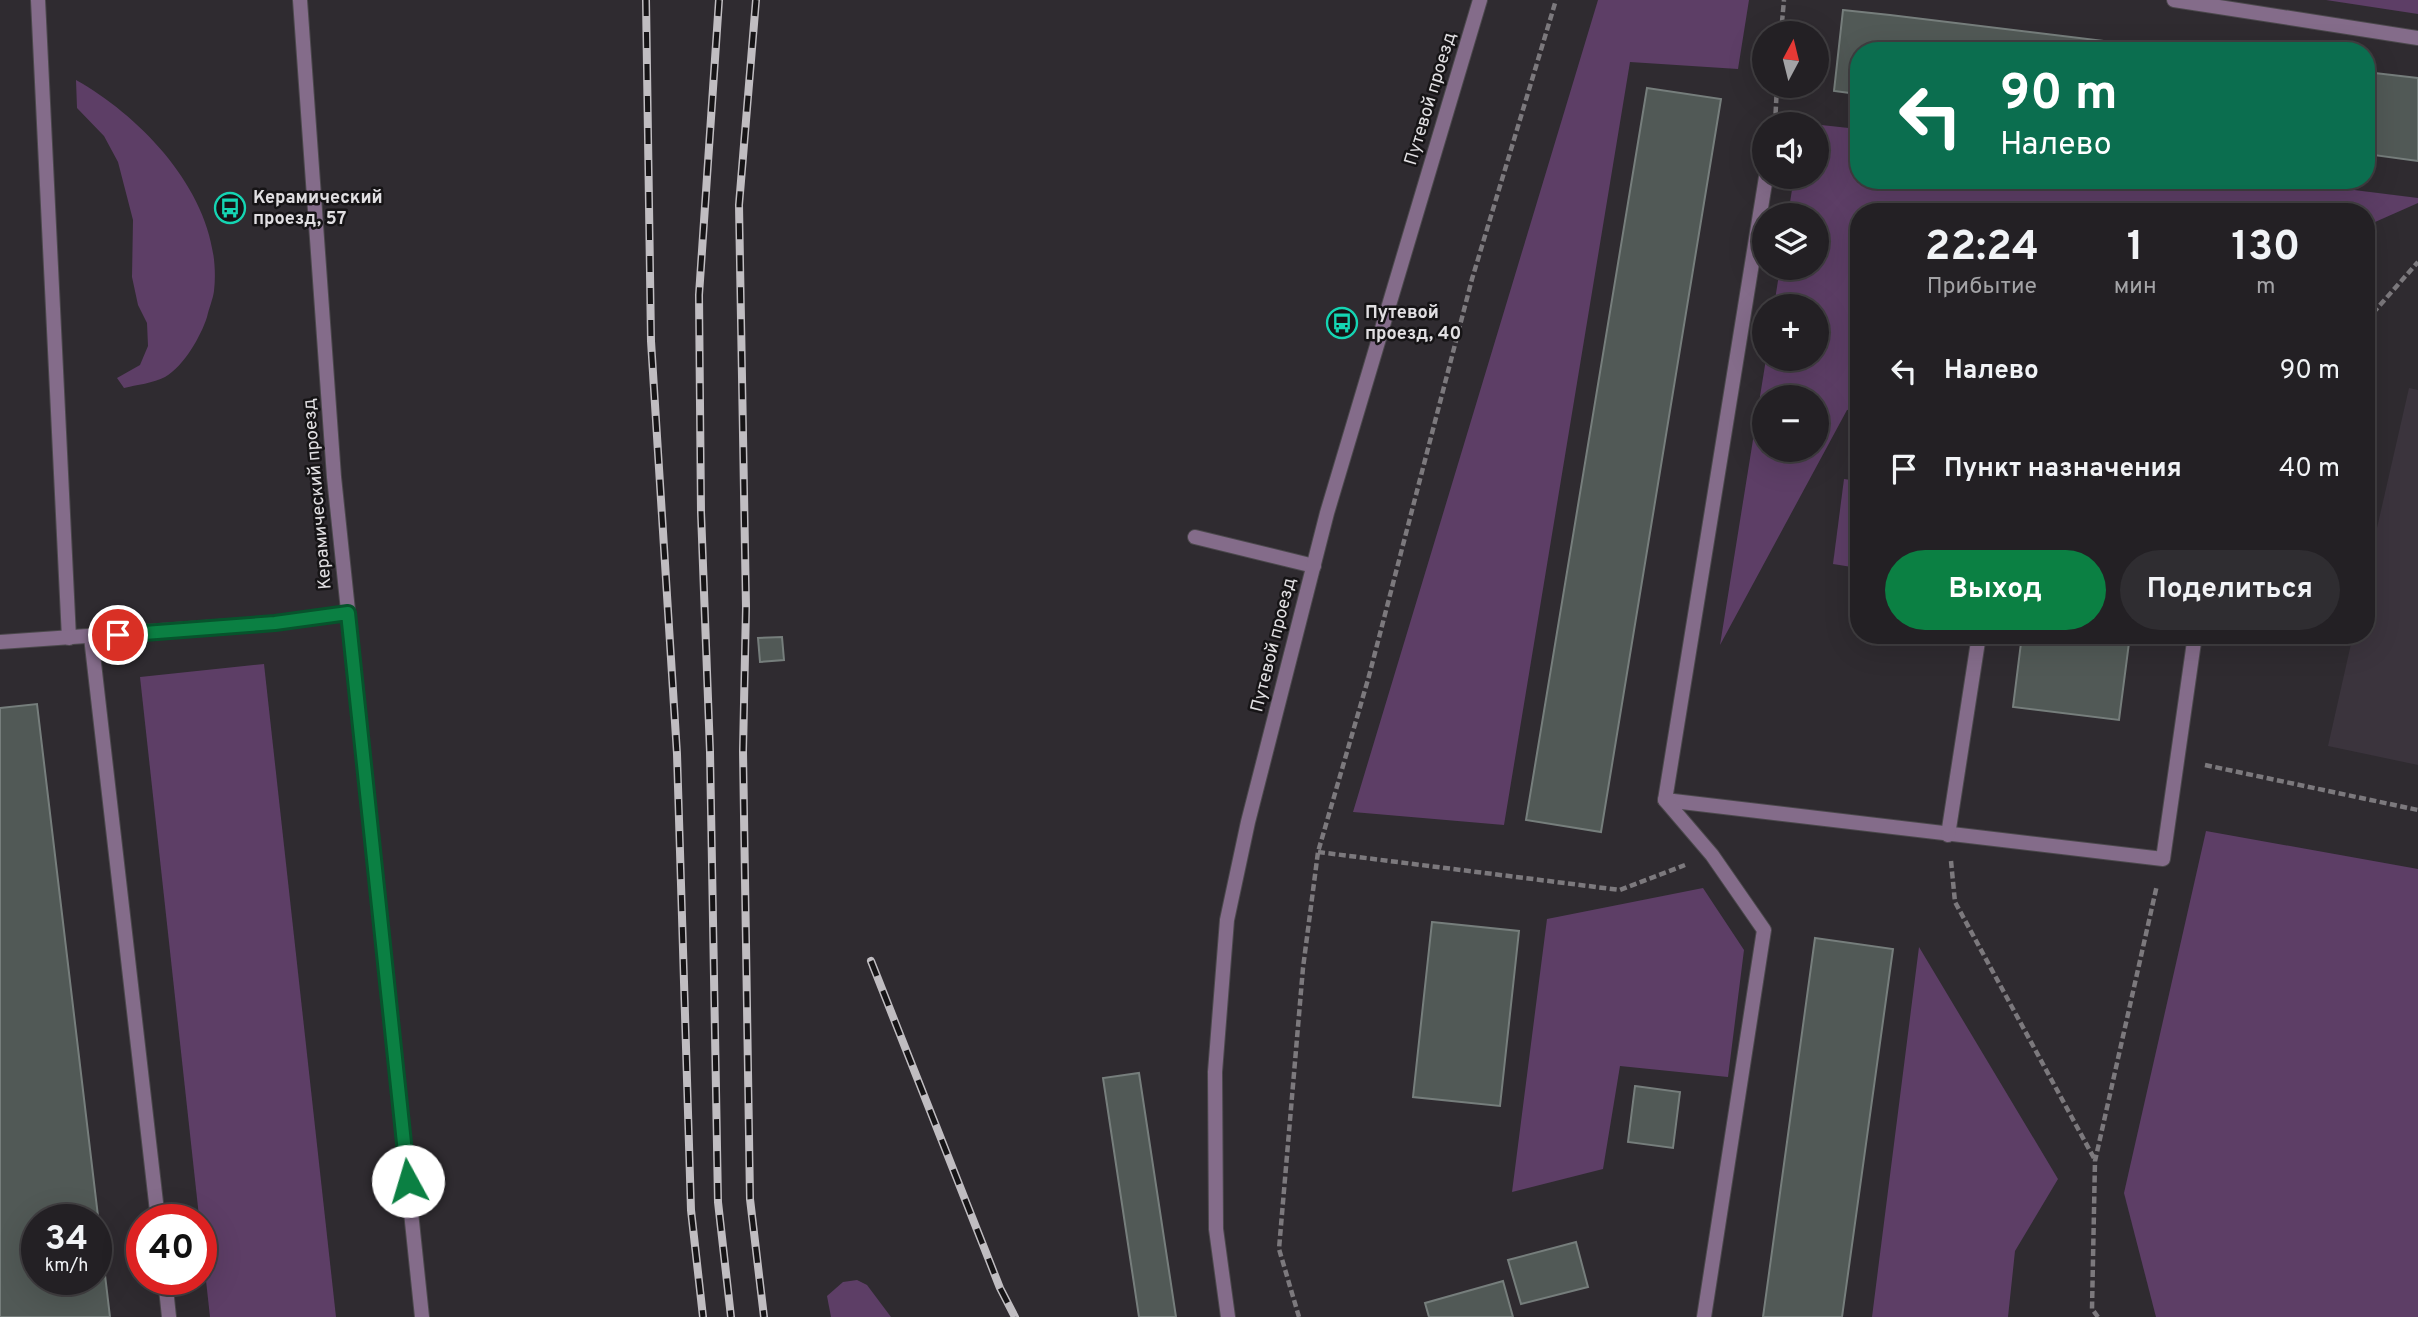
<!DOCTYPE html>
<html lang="ru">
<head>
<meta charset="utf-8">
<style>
  body { margin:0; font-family:Overpass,sans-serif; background:#2f2d31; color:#f1f3f6; height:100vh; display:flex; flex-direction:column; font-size:26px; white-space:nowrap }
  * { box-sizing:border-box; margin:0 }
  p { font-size:23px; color:#a3a3a6 }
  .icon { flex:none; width:38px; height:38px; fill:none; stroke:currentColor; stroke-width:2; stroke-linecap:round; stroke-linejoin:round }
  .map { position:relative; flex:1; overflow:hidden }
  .details { position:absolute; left:1850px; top:203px; width:525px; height:441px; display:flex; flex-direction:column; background:#232024; border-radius:28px; box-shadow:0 7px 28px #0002,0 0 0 2px #403e41 }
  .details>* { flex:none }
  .hud { position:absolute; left:1850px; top:42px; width:525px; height:147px; border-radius:28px; box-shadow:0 7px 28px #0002,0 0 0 2px #403e41; background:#0b6e4f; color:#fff; overflow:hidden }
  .needle { width:46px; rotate:7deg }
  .tools { position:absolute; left:1752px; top:21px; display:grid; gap:14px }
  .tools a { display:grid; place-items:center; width:77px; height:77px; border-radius:50%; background:#232024; box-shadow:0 7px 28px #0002,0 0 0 2px #403e41; font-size:35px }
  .speed { position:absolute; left:21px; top:1204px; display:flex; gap:14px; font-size:35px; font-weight:700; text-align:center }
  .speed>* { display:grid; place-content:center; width:91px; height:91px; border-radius:50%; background:#232024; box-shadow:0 7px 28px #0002,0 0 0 2px #403e41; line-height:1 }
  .speed small { font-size:18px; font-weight:400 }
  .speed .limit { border:10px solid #d22; background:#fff; color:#111 }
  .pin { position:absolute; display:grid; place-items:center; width:60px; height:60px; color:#fff; margin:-30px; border:4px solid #fff; border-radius:50%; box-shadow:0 2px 7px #0007 }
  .me { position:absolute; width:77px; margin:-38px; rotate:354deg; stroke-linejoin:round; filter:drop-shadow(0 0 5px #0008) }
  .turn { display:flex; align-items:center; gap:24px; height:147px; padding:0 35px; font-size:32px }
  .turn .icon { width:91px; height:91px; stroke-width:2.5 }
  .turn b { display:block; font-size:49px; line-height:60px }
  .eta { display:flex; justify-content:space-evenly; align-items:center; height:119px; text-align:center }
  .eta b { font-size:42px; font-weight:700; line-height:49px }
  .primary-button { display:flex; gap:14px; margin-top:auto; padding:14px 35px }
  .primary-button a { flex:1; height:80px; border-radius:42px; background:#0b8043; color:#fff; font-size:28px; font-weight:700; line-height:80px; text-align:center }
  .primary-button a+a { background:#2f2d31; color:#f1f3f6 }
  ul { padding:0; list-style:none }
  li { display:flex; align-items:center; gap:21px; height:98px; padding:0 35px }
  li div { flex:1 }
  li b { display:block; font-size:26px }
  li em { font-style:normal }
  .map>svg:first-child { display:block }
  .built { fill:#3b343d }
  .green { fill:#5d3e66; fill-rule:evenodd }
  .building { fill:#515956; stroke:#767e7c; stroke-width:2; fill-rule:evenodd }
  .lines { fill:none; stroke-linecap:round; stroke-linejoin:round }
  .service-casing { stroke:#4b484c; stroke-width:16 }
  .tertiary-casing { stroke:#4b484c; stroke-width:16 }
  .path { stroke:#7c797d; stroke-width:4.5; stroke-dasharray:7 3.5; stroke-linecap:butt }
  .service { stroke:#846c8a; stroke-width:14 }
  .tertiary { stroke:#846c8a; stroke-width:14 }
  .rail-casing { stroke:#c0bdc1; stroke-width:8 }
  .rail { stroke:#161416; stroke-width:5; stroke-dasharray:16; stroke-linecap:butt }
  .route-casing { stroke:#07532c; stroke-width:18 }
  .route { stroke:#0b8043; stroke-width:12 }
  .labels { text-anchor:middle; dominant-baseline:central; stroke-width:5; stroke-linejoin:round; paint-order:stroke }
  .street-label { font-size:18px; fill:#e1dfe2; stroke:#161416 }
  .poi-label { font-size:18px; font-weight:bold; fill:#e1dfe2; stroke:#161416; text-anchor:start }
</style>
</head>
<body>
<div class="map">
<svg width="2418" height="1317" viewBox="0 0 2418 1317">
  <rect width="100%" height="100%" fill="#2f2b30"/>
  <!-- built -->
  <polygon class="built" points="2409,388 2418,390 2418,765 2328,746 2353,635 2366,635 2366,576"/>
  <!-- green -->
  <g class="green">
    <polygon points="1598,0 1749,0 1738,69 1630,62 1504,825 1353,812"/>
    <polygon points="2326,0 2418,0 2418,14"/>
    <path d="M76,80C147,120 224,203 214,291C213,299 209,308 207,317C201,336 184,366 165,377C154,383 136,385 124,388L117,378L140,365L148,346L147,323L138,305L132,277L133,220L118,162L104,136L77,108Z"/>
    <path d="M1803,123L1858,129V180H2273L2418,198V203L2366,226V212H1858V408L1847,410L1720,645L1766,359H1816V306H1774L1780,268H1816V215H1788L1794,177H1816V124ZM1816,397V450H1764V397Z"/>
    <polygon points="1844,479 1858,481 1858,568 1833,564"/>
    <polygon points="264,664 336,1317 210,1317 140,677"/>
    <polygon points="2206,831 2418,869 2418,1317 2156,1317 2124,1193"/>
    <polygon points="1703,888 1744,950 1728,1077 1620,1066 1603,1169 1512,1192 1547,919"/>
    <polygon points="1919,947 2058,1179 2015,1251 2008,1317 1872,1317"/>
    <polygon points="857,1280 867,1285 891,1317 831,1317 827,1296 843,1282"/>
  </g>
  <!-- building -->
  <g class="building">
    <polygon points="1843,10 1890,15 2186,51 1858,51 1858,94 1834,91"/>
    <polygon points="2366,72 2418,78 2418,161 2366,154"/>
    <polygon points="1647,88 1721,99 1601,832 1526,820"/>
    <polygon points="2022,635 2130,635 2119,720 2013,707"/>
    <polygon points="782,637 784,660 760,662 758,638"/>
    <path d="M37,704L110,1317H0V708ZM37,1220H96V1279H37Z"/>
    <polygon points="1432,922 1519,931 1500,1106 1413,1097"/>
    <polygon points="1815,938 1893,949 1842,1317 1763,1317"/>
    <polygon points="1139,1073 1176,1317 1139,1317 1103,1078"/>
    <polygon points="1635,1086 1680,1092 1673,1148 1628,1142"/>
    <polygon points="1576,1242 1588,1287 1521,1304 1508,1260"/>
    <polygon points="1503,1281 1513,1317 1429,1317 1425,1303"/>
  </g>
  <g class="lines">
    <!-- service casing -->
    <g class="service-casing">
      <g id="service">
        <polyline points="38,0 69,638"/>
        <polyline points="2174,0 2418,38"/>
        <polyline points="1195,537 1314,566"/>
        <polyline points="91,637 158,1220"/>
        <polyline points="0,642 275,623 348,613"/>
        <polyline points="1665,800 2163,859 2195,635"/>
        <polyline points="1948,835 1979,635"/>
        <polyline points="165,1279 169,1317"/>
        <polyline points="1704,1317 1764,930 1712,855 1665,800 1766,177"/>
      </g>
    </g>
    <!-- tertiary casing -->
    <g class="tertiary-casing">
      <g id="tertiary">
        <polyline points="300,0 334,477 422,1317"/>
        <polyline points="1228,1317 1216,1229 1215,1072 1227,920 1248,822 1327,513 1480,0"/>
      </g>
    </g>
    <!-- path -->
    <g class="path">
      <polyline points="1781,33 1784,0"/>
      <polyline points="1775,124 1777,86"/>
      <polyline points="2366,321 2418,262"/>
      <polyline points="2205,765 2418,810"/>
      <polyline points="1318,852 1620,890 1685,865"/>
      <polyline points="1951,861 1955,902 2095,1160"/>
      <polyline points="1299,1317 1279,1249 1303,968 1318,852 1369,676 1472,279 1556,0"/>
      <polyline points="2098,1317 2092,1309 2095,1161 2157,885"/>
    </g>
    <!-- service -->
    <use href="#service" class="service"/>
    <!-- tertiary -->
    <use href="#tertiary" class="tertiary"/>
    <!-- rail casing -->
    <g class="rail-casing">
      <g id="rail">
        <polyline points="646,0 651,341 677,754 691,1210 703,1317"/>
        <polyline points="719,0 699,295 701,512 710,752 718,1202 731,1317"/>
        <polyline points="756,0 739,205 746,607 743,751 750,1199 764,1317"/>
        <polyline points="871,961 1000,1288 1015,1317"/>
      </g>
    </g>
    <!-- rail -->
    <use href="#rail" class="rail"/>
  </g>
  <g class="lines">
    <!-- route casing -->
    <g class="route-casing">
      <polyline id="route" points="118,635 275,623 348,613 408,1181"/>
    </g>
    <!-- route -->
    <use href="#route" class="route"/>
  </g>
  <!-- icons -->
  <defs>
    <g id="bus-ring" transform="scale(1.575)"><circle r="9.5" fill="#161416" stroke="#15d5b3" stroke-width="1.5"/><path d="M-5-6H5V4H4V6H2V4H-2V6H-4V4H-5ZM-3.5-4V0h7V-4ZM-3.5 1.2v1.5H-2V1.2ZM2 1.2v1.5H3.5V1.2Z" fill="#15d5b3"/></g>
  </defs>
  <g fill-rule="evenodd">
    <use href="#bus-ring" x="230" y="208"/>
    <use href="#bus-ring" x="1342" y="323"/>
  </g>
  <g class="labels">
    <!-- street labels -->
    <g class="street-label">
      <text transform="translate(1431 99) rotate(-73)">Путевой проезд</text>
      <text transform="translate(318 494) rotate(-95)">Керамический проезд</text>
      <text transform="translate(1274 645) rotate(-76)">Путевой проезд</text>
    </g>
    <!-- poi labels -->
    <g class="poi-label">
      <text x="253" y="198">Керамический<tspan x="253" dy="21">проезд, 57</tspan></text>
      <text x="1365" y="313">Путевой<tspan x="1365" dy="21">проезд, 40</tspan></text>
    </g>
  </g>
</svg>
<div class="tools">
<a><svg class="needle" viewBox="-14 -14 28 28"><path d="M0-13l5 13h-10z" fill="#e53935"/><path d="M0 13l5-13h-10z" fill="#a3a3a6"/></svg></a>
<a><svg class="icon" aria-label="sound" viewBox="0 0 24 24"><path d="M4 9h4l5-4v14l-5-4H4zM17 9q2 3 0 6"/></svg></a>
<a><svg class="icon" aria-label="layers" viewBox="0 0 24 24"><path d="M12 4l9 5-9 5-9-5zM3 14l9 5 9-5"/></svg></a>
<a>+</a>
<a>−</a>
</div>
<div class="speed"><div>34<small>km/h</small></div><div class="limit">40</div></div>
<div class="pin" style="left:118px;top:635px;background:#d93025"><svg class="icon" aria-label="arrive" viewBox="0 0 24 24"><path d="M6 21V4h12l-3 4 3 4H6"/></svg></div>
<svg class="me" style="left:408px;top:1181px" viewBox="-20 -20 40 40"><circle r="19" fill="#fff"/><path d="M0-13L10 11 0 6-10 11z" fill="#0b8043"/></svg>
<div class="hud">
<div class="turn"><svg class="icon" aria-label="left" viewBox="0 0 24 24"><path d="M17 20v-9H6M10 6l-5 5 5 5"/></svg><div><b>90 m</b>Налево</div></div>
</div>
<section class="details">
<div class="eta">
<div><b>22:24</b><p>Прибытие</p></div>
<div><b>1</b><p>мин</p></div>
<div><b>130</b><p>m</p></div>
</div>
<ul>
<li><svg class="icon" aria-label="left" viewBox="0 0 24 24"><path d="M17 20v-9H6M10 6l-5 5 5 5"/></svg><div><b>Налево</b></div><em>90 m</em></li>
<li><svg class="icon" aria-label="arrive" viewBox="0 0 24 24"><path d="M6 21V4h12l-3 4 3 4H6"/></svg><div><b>Пункт назначения</b></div><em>40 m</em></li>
</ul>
<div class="primary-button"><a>Выход</a><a>Поделиться</a></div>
</section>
</div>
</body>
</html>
